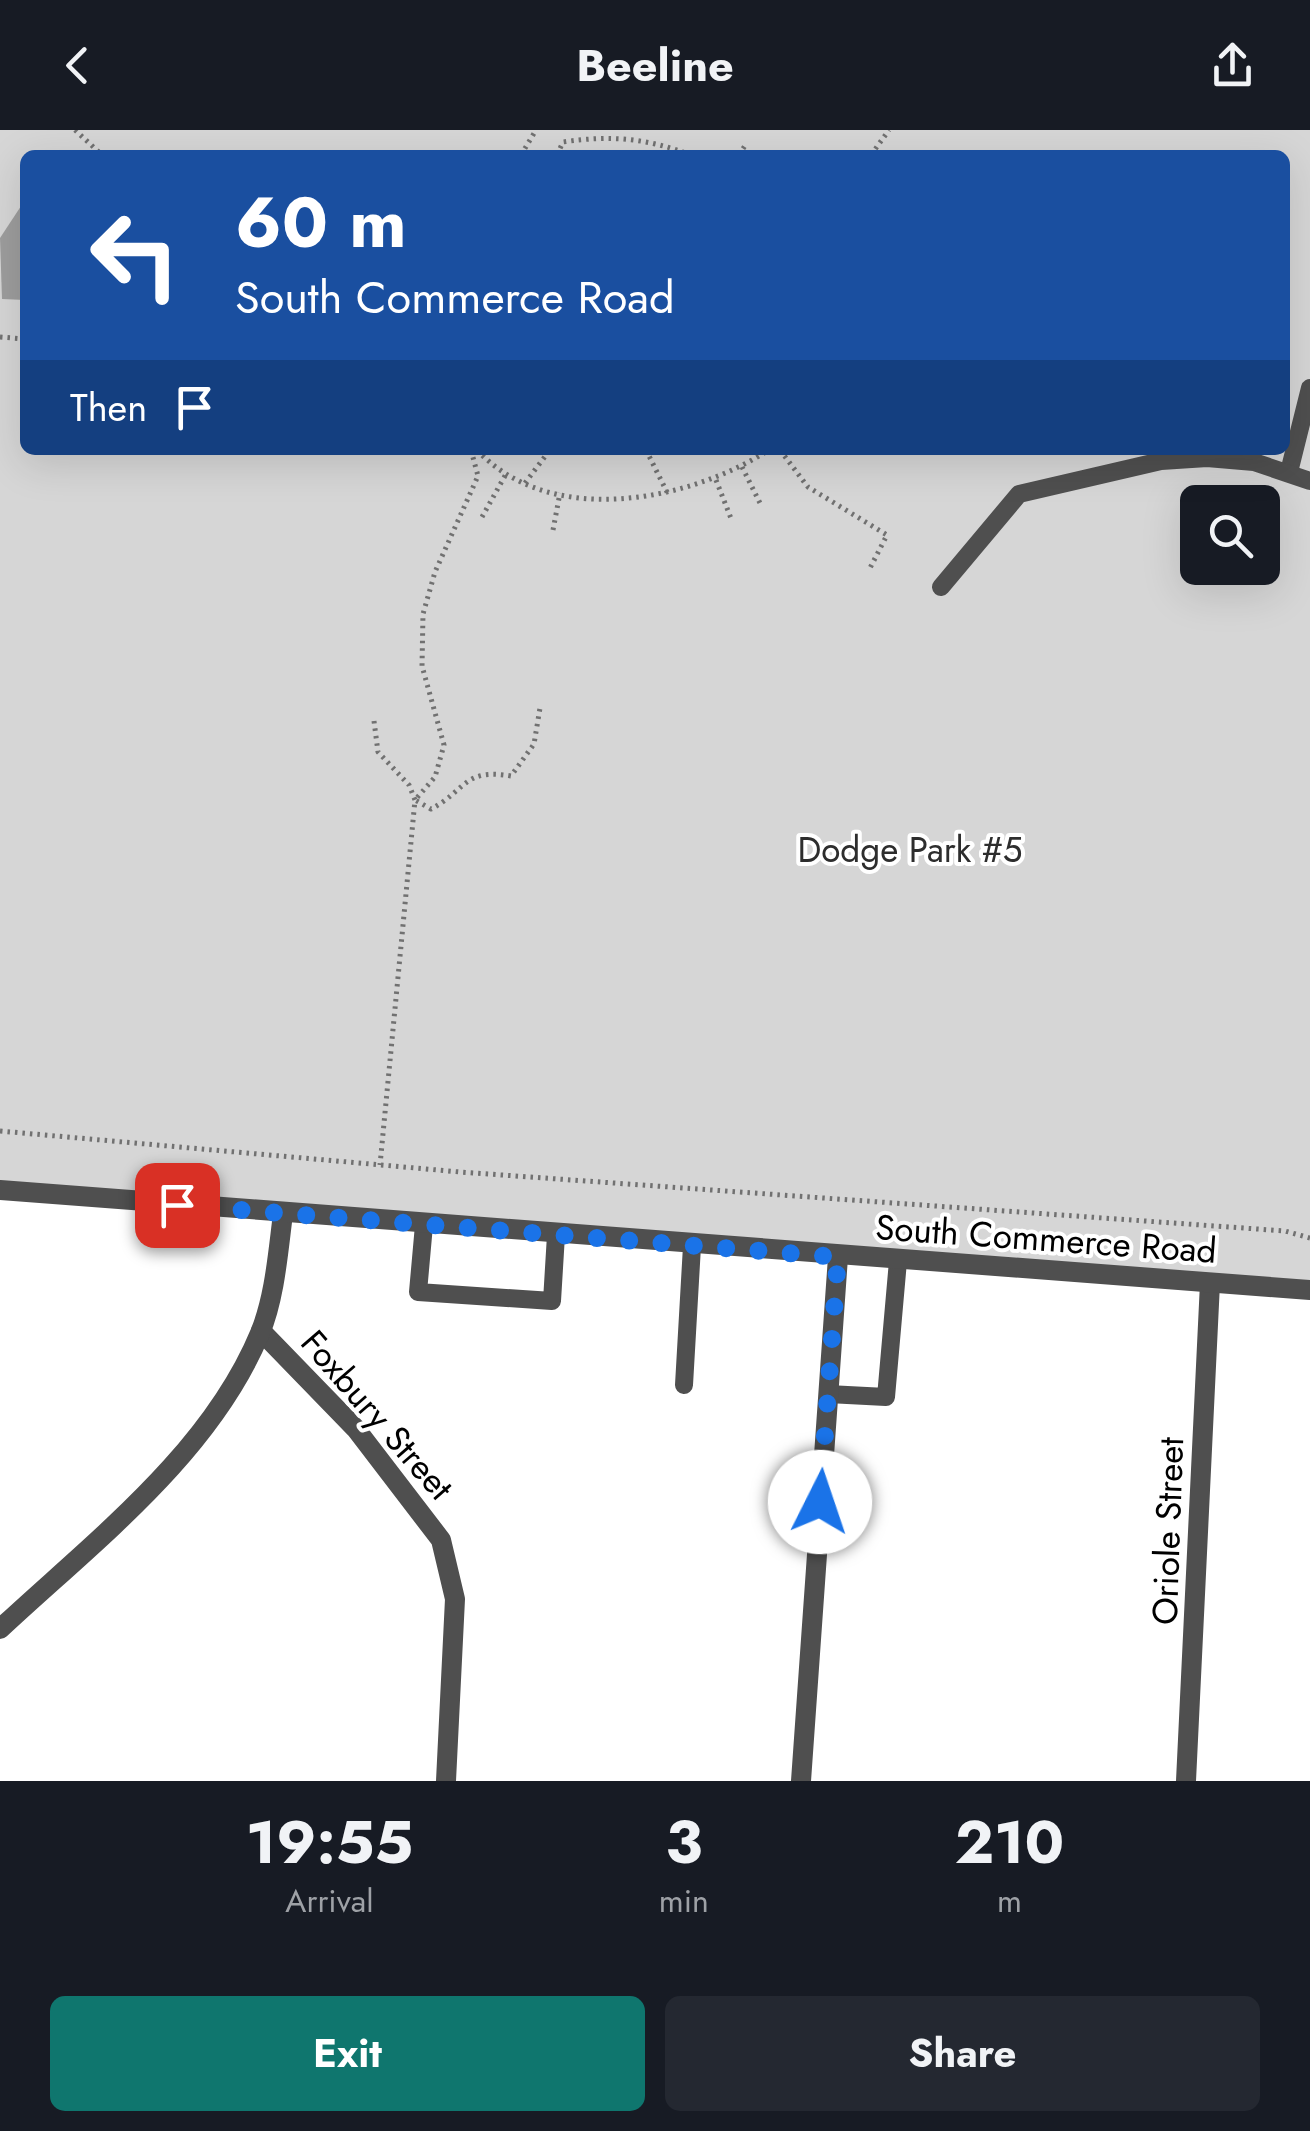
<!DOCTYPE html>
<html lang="en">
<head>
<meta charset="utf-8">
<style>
  body { margin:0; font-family:Jost,sans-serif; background:#242831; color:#f1f3f6; height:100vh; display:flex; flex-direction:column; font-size:38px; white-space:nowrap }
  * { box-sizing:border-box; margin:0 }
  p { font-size:32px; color:#9ea1a6 }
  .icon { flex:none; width:55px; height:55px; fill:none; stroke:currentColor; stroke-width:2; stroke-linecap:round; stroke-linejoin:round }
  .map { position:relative; height:1651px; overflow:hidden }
  .panel { display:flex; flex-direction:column; background:#171b24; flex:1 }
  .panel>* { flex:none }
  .banner { position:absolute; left:20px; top:20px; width:1270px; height:305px; border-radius:15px; box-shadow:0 10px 40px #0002; background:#1a4fa0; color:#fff; overflow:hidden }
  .fabs { position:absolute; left:1180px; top:355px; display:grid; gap:20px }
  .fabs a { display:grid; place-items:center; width:100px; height:100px; border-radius:15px; background:#171b24; box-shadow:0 10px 40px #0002; font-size:50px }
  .pin { position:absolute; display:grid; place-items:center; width:85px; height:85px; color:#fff; margin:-42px; border-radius:20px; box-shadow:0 5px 15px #0006 }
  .me { position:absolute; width:110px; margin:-55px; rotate:4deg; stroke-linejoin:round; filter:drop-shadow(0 0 8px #0008) }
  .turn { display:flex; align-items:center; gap:35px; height:210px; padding:0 50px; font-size:45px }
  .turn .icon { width:130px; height:130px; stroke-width:2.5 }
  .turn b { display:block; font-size:70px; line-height:85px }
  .then { display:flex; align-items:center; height:95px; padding:0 50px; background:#0003; gap:20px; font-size:38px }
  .eta { display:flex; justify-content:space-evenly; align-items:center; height:170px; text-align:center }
  .eta b { font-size:60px; font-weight:700; line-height:70px }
  .primary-button { display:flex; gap:20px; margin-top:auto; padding:20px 50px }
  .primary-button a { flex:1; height:115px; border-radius:15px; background:#0f766e; color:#fff; font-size:40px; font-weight:700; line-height:115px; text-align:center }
  .primary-button a+a { background:#242831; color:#f1f3f6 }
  header { display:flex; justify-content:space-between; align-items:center; height:130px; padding:0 50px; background:#171b24; font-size:45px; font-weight:700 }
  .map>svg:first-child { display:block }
  .green { fill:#d6d6d6; fill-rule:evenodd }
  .water { fill:#9d9d9d }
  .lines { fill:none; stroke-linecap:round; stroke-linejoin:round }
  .path { stroke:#717171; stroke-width:5; stroke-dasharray:2.5 5; stroke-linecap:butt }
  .service { stroke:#4f4f4f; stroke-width:18 }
  .minor { stroke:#4f4f4f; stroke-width:20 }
  .tertiary { stroke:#4f4f4f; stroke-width:20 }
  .route { stroke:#1a73e8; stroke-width:18; stroke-dasharray:0 32.4 }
  .labels { text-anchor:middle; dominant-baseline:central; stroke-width:8; stroke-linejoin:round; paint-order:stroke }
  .park-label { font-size:35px; fill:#2d2d2d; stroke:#fff }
  .street-label { font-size:35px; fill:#000; stroke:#fff }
</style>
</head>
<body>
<header><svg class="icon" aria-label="back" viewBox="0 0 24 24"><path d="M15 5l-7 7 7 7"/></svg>Beeline<svg class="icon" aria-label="share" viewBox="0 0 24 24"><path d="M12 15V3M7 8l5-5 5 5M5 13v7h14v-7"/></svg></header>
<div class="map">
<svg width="1310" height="1651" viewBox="0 0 1310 1651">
  <rect width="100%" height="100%" fill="#fff"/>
  <!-- green -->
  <path class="green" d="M0,0H1310V1151L0,1052ZM25,25H1285V320H25ZM1198,372H1262V438H1198Z"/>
  <!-- water -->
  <polygon class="water" points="25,70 25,170 2,169 0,108"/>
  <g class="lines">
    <!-- path -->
    <g class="path">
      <polyline points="75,0 102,25"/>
      <polyline points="521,25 536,0"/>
      <path d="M557,25L563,12C611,5 646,8 691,25"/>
      <polyline points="739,25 746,14"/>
      <polyline points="871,25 889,0"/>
      <polyline points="0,207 25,209"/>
      <path d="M471,320L478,346L435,442L423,484L422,536L444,615L435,647L415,670L431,679C467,660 463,638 511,646L534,614L540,578"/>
      <path d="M477,320C551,399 689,371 769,320"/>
      <polyline points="646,320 668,364"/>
      <polyline points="780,320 808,357 887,405 869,440"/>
      <polyline points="742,337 762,377"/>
      <polyline points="716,350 732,391"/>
      <polyline points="525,353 550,320"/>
      <polyline points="482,387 506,344"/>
      <polyline points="553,400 560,363"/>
      <polyline points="374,591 378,622 409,655 415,670 380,1035"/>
      <polyline points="0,1001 460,1042 1285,1101 1310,1108"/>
    </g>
    <!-- service -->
    <g class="service">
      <polyline points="1289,342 1310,258"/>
      <polyline points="941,457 1019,364 1161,331 1207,328 1254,332 1310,351"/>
      <polyline points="424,1095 418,1162 552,1171 556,1105"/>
      <polyline points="684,1255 692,1116"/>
      <polyline points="828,1264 886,1267 898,1131"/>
    </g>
    <!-- minor -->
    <g class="minor">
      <polyline points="261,1201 356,1299 441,1410 455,1469 446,1651"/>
      <path d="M0,1499C93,1412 210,1324 260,1203C275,1167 278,1122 283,1084"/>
      <polyline points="801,1651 838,1127"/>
      <polyline points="1186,1651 1210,1153"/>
    </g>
    <!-- tertiary -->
    <polyline class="tertiary" points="0,1060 1310,1160"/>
  </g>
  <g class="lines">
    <!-- route -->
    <polyline class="route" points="177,1075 838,1127 820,1372"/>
  </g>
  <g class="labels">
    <!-- park labels -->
    <g class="park-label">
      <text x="910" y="720">Dodge Park #5</text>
    </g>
    <!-- street labels -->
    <g class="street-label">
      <text transform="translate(1046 1109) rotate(4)">South Commerce Road</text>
      <text transform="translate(377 1285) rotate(49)">Foxbury Street</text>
      <text transform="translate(1168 1401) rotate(-88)">Oriole Street</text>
    </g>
  </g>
</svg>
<div class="fabs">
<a><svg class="icon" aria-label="search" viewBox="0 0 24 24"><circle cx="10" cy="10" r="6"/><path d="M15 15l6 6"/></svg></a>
</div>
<div class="pin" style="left:177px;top:1075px;background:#d93025"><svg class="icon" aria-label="arrive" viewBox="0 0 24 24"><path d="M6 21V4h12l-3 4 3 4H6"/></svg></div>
<svg class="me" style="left:820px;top:1372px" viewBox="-20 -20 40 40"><circle r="19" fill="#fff"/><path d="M0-13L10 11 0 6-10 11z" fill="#1a73e8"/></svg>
<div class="banner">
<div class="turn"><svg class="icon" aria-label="left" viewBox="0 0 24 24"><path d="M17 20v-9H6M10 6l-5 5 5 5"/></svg><div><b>60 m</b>South Commerce Road</div></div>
<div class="then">Then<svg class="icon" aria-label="arrive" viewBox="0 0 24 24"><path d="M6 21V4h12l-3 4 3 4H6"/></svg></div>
</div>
</div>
<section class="panel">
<div class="eta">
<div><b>19:55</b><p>Arrival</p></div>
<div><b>3</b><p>min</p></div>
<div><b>210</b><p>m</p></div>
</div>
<div class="primary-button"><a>Exit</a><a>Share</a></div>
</section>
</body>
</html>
